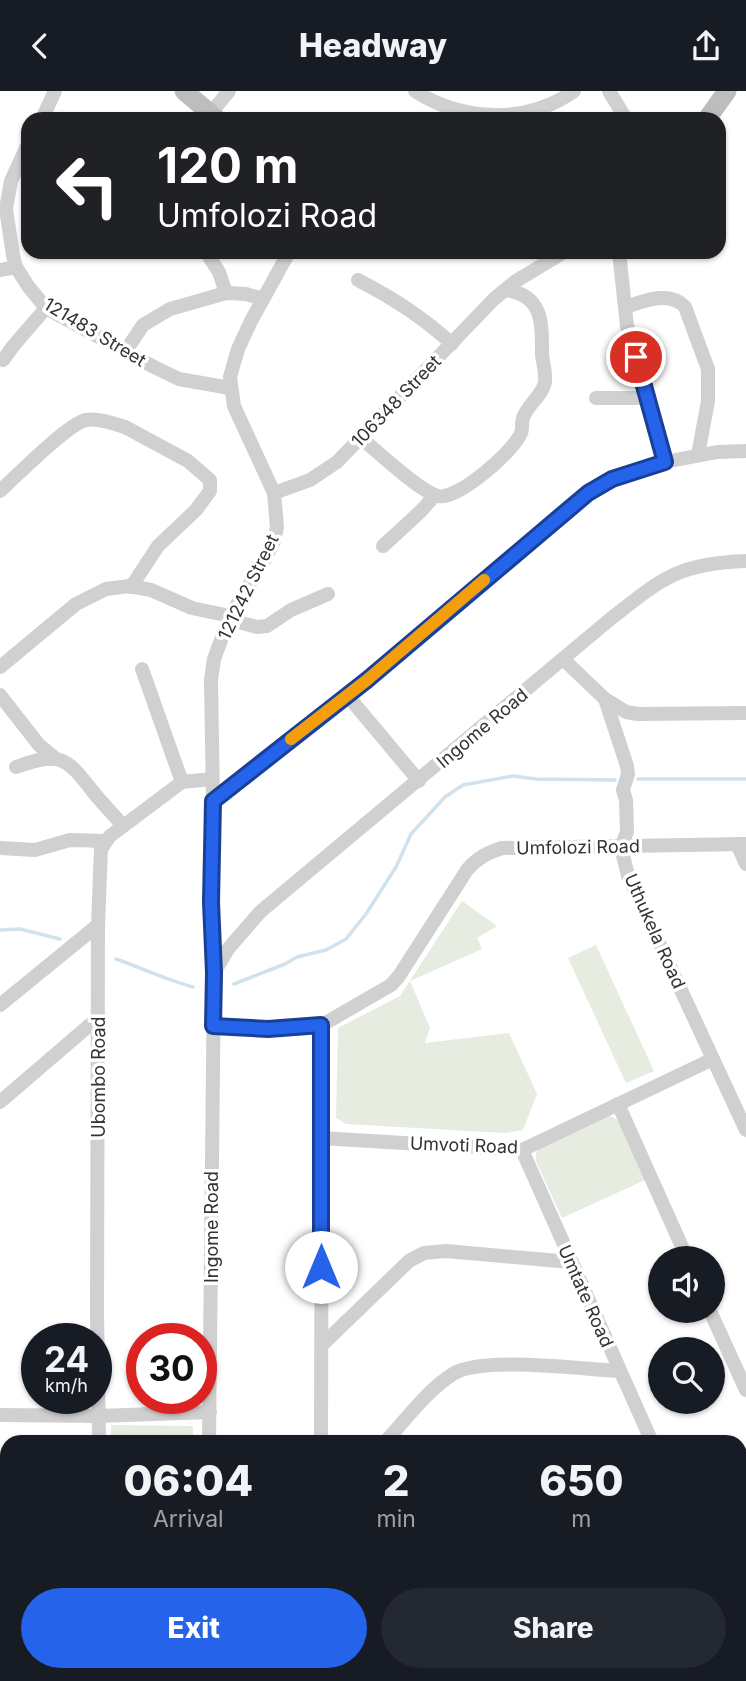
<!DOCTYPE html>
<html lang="en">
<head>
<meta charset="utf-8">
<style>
  body { margin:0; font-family:Inter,sans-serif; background:#242831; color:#f1f3f6; height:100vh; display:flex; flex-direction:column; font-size:26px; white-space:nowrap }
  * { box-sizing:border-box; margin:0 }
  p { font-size:23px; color:#9ea1a6 }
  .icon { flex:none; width:38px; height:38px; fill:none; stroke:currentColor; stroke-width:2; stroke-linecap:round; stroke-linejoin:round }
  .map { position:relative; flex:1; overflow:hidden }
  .sheet { position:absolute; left:0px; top:1344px; width:747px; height:247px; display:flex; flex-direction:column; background:#171b24; border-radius:21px 21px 0 0; box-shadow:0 2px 5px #0004 }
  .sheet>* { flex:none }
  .top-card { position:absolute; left:21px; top:21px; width:705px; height:147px; border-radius:21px; box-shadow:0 2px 5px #0004; background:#202124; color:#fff; overflow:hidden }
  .tools { position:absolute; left:648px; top:1155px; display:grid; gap:14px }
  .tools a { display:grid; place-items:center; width:77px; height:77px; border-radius:50%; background:#171b24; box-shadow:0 2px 5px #0004; font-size:35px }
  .speed { position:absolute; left:21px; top:1232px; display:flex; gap:14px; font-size:35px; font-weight:700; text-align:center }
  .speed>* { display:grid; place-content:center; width:91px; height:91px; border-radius:50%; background:#171b24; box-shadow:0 2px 5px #0004; line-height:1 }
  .speed small { font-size:18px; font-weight:400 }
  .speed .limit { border:10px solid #d22; background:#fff; color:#111 }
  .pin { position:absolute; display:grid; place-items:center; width:60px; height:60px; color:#fff; margin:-30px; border:4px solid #fff; border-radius:50%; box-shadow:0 2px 7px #0007 }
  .me { position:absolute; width:77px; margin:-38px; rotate:0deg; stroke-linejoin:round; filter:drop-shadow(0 0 5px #0008) }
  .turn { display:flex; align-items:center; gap:24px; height:147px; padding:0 21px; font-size:32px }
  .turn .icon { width:91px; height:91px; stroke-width:2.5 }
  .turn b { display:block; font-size:49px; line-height:60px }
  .eta { display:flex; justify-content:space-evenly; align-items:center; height:119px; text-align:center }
  .eta b { font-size:42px; font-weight:800; line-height:49px }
  .button { display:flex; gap:14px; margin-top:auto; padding:14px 21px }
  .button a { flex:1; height:80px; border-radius:42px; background:#2563eb; color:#fff; font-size:28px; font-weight:800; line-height:80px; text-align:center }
  .button a+a { background:#242831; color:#f1f3f6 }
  header { display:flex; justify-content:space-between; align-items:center; height:91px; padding:0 21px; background:#171b24; font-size:32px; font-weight:800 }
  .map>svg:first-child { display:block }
  .green { fill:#e6ecdf }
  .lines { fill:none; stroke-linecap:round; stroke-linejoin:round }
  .stream { stroke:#cfe2ee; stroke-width:3.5 }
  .street { stroke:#d0d0d0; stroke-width:14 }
  .secondary { stroke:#bdbdbd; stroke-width:19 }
  .route-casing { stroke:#184099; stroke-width:18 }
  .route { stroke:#2563eb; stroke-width:12 }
  .slow { stroke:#f59e0b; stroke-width:12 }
  .labels { text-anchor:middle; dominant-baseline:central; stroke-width:7; stroke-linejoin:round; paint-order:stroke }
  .street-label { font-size:18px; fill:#333; stroke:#fff }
</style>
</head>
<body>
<header><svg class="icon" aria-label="back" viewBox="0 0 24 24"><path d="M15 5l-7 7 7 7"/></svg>Headway<svg class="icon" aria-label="share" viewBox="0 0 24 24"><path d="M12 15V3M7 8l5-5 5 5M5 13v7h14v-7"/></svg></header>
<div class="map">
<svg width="746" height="1590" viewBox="0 0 746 1590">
  <rect width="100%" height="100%" fill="#fff"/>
  <!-- green -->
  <g class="green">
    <polygon points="462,810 497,835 477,847 482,858 410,890 430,937 425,952 509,942 537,1003 523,1039 505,1042 346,1033 336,1027 338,937 400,905"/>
    <polygon points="596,854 654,980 626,992 568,867"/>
    <polygon points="608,1024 618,1029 645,1089 562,1127 536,1070 536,1062 541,1055"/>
    <polygon points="111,1334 193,1335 193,1351 111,1351"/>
    <polygon points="503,1584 625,1584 628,1590 503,1590"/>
  </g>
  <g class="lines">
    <!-- stream -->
    <g class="stream">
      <polyline points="638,688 746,688"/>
      <polyline points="0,839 20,838 60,848"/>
      <path d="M116,868C142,877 167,889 193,896"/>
      <polyline points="234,893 285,873 297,866 326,859 346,848 366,823 396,776 411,743 445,706 463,694 513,685 536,688 615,689"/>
    </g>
    <!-- street -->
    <g class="street">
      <path d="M415,0C462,30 526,34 574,0"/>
      <polyline points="609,0 626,28"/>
      <polyline points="211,22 229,0"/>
      <polyline points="42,28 55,0"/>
      <polyline points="28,53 11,90 6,118 13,164 16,176 28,195 46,217 154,276 179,288 230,297"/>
      <polyline points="206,161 219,181 226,202"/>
      <polyline points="619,161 627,235 665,371"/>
      <polyline points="0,179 16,176"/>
      <path d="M358,189C393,207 423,226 452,253"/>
      <path d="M626,216C644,210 670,199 685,216L708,278V310L698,364"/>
      <polyline points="125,261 143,234 170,218 226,202 246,203 263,208"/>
      <polyline points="3,269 14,254 46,217"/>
      <polyline points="596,307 649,307"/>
      <path d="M361,347C377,360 420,401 438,405C457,410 514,360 521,342C523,338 521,332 523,327C527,314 543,304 545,291C546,282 543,272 542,264C542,234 544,204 506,199"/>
      <path d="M0,400C15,386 69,332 86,329C98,327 113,332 125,336L188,370L210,389V400L196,419L158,455L131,496"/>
      <polyline points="274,402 310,389 337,371 494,208 516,190 564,161"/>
      <polyline points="383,455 421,420 435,404"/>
      <polyline points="563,568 605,608 627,675 628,683 623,699 626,709 627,741 621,756 628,785 746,1039"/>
      <polyline points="0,576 76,513 106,498 129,495 151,499 192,517 230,525 242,532 257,536 267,535 291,519 328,503"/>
      <polyline points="142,578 182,691"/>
      <polyline points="0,604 39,654 56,668"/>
      <polyline points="347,604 419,690"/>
      <polyline points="605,608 626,621 638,623 746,622"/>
      <path d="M16,676C61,660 66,666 94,702C103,713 114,724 123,735"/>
      <polyline points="213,710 367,589 544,438 601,394 665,371 717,361 746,360"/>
      <polyline points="737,753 746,773"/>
      <polyline points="0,757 35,759 70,749 105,750"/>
      <polyline points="214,880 211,811 213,710 211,589 214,568 230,525 265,468 274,450 277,436 274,402 234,315 230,286 238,258 251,230 289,161"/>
      <polyline points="0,914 98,834"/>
      <path d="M213,935L268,938L322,934L391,894L399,885L467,779C477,767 487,762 502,757L746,753"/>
      <polyline points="0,1011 99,926"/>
      <polyline points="618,1013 687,1167"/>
      <polyline points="320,1047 522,1059 713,968"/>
      <polyline points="522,1059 652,1351"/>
      <polyline points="710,1220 746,1299"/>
      <polyline points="322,1254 409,1170 424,1162 446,1160 570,1171"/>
      <polyline points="0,1324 99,1325 210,1321"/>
      <polyline points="99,1351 97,1221 98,834 101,758 110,745 182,691 212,688"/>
      <path d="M209,1351L214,882L228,858L260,821L608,530C660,489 677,472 746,470"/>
      <polyline points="321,1351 322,934"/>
      <path d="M385,1351C406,1329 427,1299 453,1283C482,1265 581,1278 618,1280"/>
      <polyline points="740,1543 746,1555"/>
      <polyline points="210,1584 210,1590"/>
      <polyline points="322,1584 322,1590"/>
      <polyline points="639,1584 642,1590"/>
      <polyline points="99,1590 99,1584"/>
    </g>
    <!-- secondary -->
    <g class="secondary">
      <polyline points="184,0 217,28"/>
      <polyline points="707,28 727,0"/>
    </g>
  </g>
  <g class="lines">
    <!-- route casing -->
    <g class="route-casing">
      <polyline id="route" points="321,1176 321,934 268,938 213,935 214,882 211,811 213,710 367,589 588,402 612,388 665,371 636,266"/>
    </g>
    <!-- route -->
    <use href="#route" class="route"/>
    <!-- slow -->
    <polyline class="slow" points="291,648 367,589 484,489"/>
  </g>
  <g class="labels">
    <!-- street labels -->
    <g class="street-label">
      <text transform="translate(95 241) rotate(31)">121483 Street</text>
      <text transform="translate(396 310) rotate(-46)">106348 Street</text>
      <text transform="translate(248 496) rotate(-64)">121242 Street</text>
      <text transform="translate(482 637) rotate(-40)">Ingome Road</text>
      <text transform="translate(578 756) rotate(-1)">Umfolozi Road</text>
      <text transform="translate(655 840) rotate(66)">Uthukela Road</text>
      <text transform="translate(98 986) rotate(-90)">Ubombo Road</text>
      <text transform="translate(464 1054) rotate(2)">Umvoti Road</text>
      <text transform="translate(211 1136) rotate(-90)">Ingome Road</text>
      <text transform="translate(586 1205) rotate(66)">Umtate Road</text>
    </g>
  </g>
</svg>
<div class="tools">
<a><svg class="icon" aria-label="sound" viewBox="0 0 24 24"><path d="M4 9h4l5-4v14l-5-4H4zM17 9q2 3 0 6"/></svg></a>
<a><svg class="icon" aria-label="search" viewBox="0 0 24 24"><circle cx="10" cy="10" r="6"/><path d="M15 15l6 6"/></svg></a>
</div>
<div class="speed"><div>24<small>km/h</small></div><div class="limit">30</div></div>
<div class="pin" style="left:636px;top:266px;background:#d93025"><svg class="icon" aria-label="arrive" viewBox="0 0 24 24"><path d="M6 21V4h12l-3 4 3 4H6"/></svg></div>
<svg class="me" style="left:321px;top:1176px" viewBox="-20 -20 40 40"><circle r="19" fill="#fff"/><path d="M0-13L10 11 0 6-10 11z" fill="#2563eb"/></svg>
<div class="top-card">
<div class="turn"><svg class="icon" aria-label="left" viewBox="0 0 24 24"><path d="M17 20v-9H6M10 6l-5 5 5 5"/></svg><div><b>120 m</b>Umfolozi Road</div></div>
</div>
<section class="sheet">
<div class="eta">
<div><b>06:04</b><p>Arrival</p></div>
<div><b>2</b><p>min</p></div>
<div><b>650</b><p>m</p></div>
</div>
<div class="button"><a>Exit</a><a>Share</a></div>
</section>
</div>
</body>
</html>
